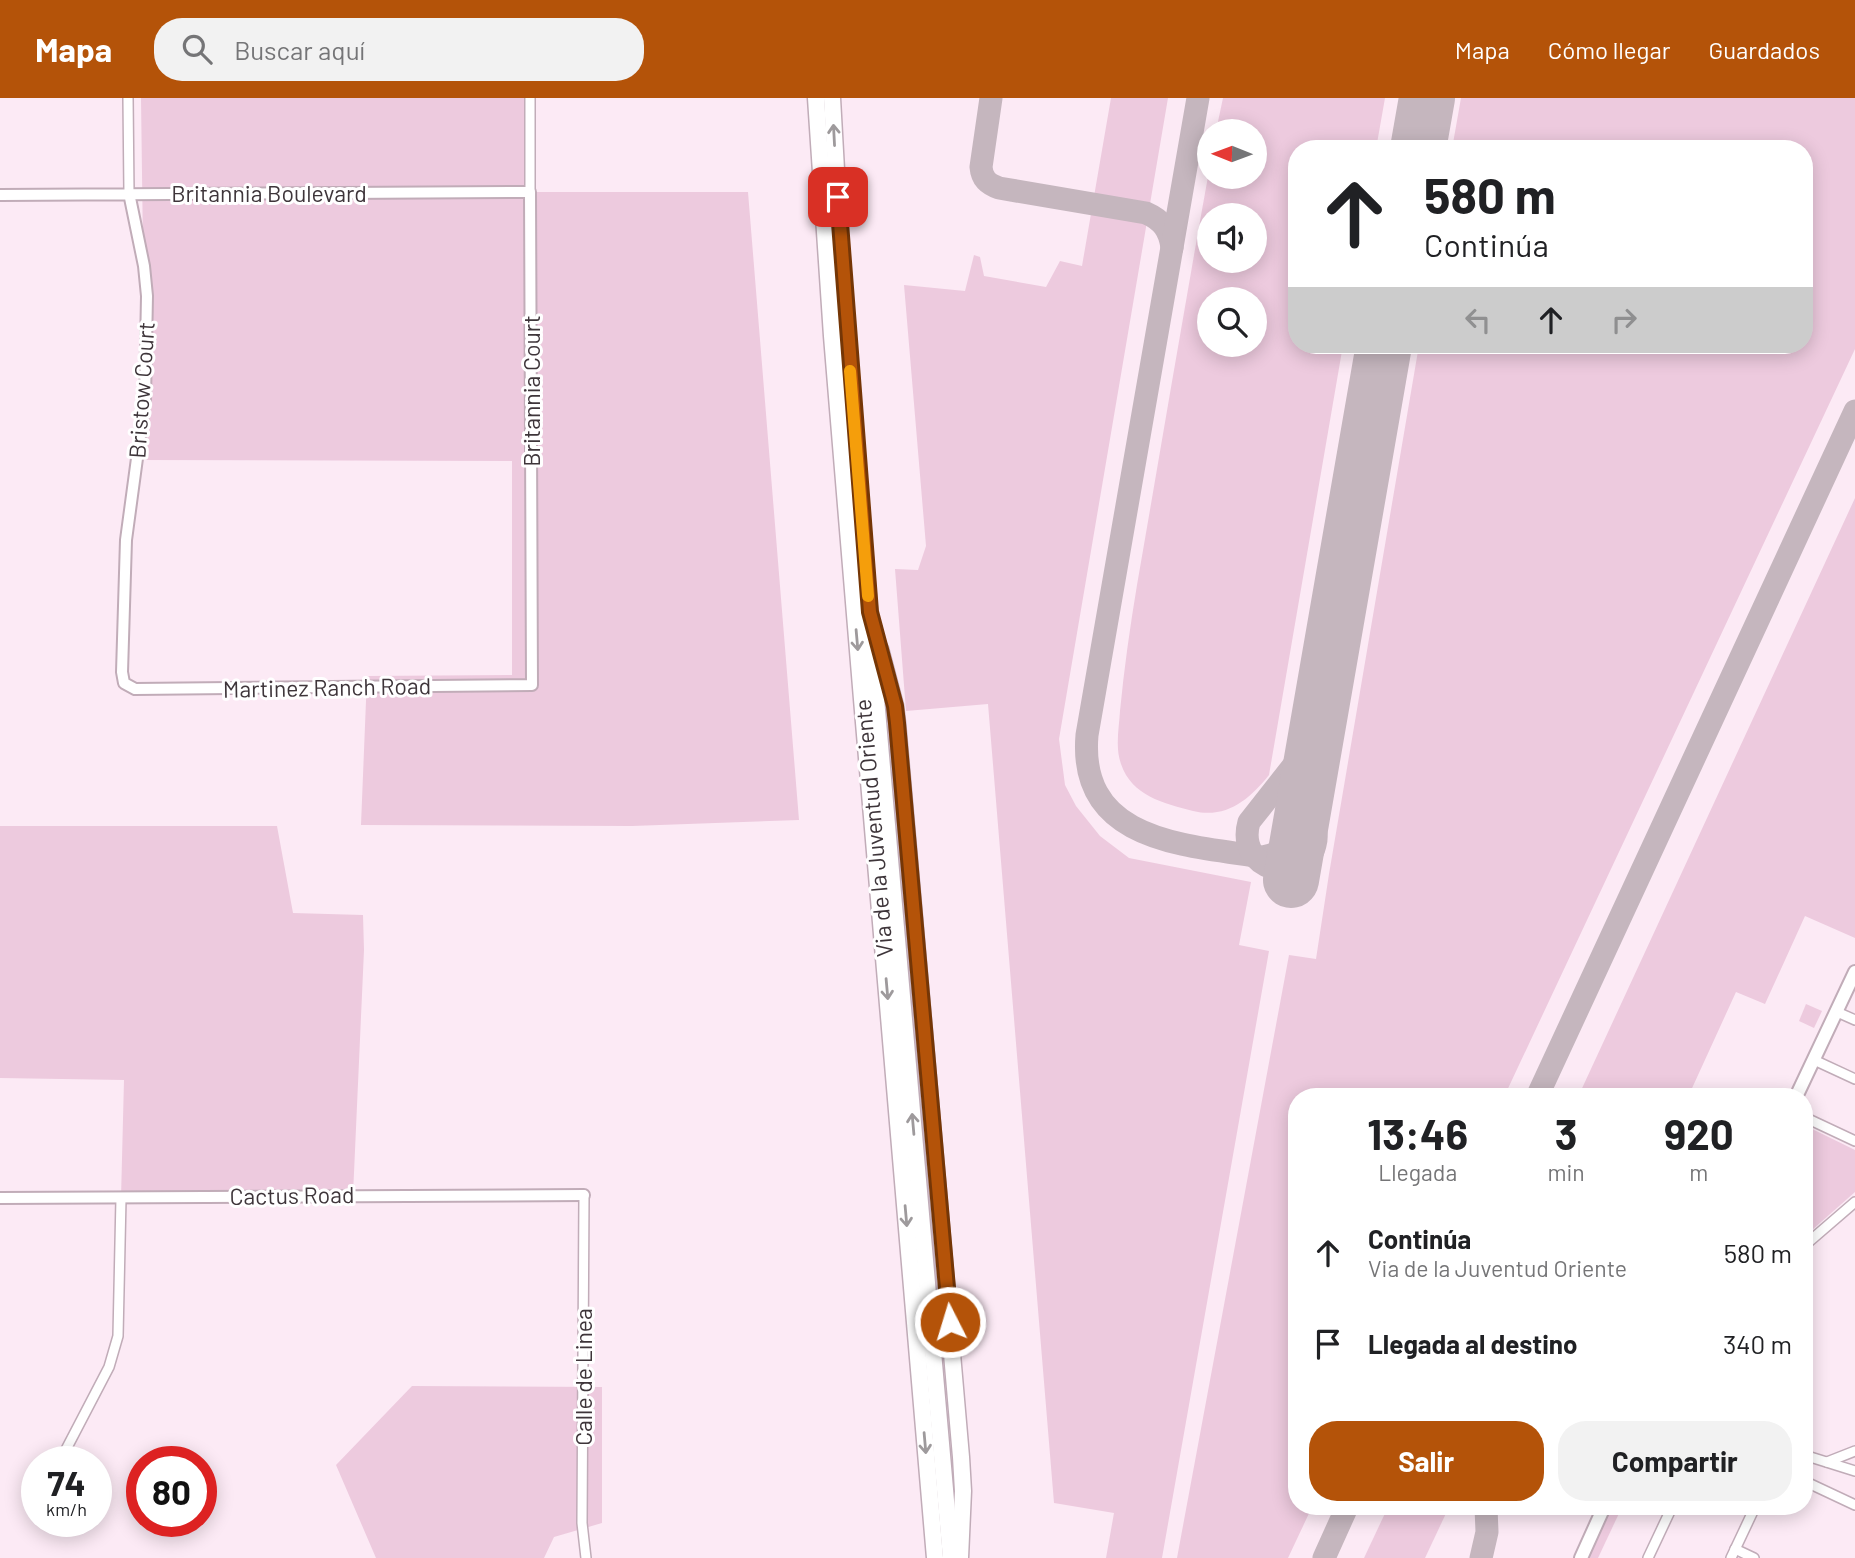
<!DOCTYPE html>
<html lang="es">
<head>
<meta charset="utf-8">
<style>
  body { margin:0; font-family:Barlow,sans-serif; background:#f2f2f2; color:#202124; height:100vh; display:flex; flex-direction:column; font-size:26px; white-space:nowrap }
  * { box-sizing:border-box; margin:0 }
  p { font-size:23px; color:#757577 }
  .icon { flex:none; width:38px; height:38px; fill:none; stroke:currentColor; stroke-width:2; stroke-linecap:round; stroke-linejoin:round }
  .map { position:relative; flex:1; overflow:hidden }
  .panel { position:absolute; left:1288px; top:990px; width:525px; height:427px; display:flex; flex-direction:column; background:#fff; border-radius:28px; box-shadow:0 4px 18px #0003 }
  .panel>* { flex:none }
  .top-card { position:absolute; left:1288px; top:42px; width:525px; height:214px; border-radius:28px; box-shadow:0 4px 18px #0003; background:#fff; color:#202124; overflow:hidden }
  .needle { width:46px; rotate:271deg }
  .controls { position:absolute; left:1197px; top:21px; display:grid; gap:14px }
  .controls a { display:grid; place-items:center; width:70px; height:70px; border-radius:50%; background:#fff; box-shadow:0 4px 18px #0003; font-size:35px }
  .speed { position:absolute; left:21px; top:1348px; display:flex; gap:14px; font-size:35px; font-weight:700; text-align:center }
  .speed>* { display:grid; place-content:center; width:91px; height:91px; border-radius:50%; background:#fff; box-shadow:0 4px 18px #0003; line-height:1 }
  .speed small { font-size:18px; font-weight:400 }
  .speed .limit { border:10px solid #d22; background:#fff; color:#111 }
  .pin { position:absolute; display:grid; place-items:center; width:60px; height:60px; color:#fff; margin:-30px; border-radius:14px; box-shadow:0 4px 10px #0006 }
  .me { position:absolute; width:77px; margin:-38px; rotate:355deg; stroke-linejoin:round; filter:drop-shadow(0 0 5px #0008) }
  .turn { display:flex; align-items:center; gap:24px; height:147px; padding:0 21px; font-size:32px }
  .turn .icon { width:91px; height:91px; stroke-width:2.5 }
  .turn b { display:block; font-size:49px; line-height:60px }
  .lanes { display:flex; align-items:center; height:66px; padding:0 21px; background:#0003; justify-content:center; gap:35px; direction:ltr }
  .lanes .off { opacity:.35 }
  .eta { display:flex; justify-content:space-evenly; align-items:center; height:119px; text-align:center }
  .eta b { font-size:42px; font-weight:700; line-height:49px }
  .action { display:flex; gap:14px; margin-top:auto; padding:14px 21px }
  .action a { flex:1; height:80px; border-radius:28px; background:#b45309; color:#fff; font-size:28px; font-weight:700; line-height:80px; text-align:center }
  .action a+a { background:#f2f2f2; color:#202124 }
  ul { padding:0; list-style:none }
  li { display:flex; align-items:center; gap:21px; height:91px; padding:0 21px }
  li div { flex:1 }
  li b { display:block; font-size:26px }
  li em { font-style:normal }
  header { display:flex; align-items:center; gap:42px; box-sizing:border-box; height:98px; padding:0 35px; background:#b45309; color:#fff }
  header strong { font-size:33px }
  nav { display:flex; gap:38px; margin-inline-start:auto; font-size:24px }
  .search { width:490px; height:63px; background:#f2f2f2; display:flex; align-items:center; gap:18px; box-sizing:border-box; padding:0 24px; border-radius:28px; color:#757577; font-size:26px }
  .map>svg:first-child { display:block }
  .green { fill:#edcade; fill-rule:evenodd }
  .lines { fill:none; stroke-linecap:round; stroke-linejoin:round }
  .taxiway { stroke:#c5b6be; stroke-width:23 }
  .runway { stroke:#c5b6be; stroke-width:56 }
  .minor-casing { stroke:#c1acb8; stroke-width:12 }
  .tertiary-casing { stroke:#c1acb8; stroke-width:14 }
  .secondary-casing { stroke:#c1acb8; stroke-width:16 }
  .trunk-casing { stroke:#c1acb8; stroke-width:19 }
  .minor { stroke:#fff; stroke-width:9 }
  .tertiary { stroke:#fff; stroke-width:10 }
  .secondary { stroke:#fff; stroke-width:12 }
  .trunk { stroke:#fff; stroke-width:16 }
  .oneway { stroke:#9e9a9c }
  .route-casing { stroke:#753606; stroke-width:18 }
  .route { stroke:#b45309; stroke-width:12 }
  .slow { stroke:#f59e0b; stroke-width:12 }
  .labels { text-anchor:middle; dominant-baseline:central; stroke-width:6; stroke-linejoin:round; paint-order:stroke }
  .street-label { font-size:23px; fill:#3e353a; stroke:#fff }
</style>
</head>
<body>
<header>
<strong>Mapa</strong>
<div class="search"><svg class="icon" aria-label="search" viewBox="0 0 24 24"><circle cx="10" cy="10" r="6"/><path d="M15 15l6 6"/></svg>Buscar aquí</div>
<nav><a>Mapa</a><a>Cómo llegar</a><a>Guardados</a></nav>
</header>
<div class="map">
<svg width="1855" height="1460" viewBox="0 0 1855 1460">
  <rect width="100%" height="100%" fill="#fceaf5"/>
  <!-- green -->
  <g class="green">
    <polygon points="141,0 530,0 531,94 748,94 799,722 632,728 361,727 367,578 512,577 512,363 137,362 145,301"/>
    <polygon points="1111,0 1168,0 1059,641 1065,687 1076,708 1100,738 1129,760 1251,784 1239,847 1269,853 1162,1460 1106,1460 1114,1415 1054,1405 988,606 906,613 895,471 918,472 926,448 904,187 965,193 974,157 980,159 984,178 1046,189 1060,163 1082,168"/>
    <path d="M1223,0H1385L1376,51H1297V247H1343L1269,677C1249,702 1226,721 1193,713C1163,705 1132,698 1121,666C1115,650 1119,630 1120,613C1124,571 1130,529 1137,487C1161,349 1184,211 1209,73V79H1255V33H1216ZM1255,117V163H1209V117ZM1255,201V247H1209V201Z"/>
    <polygon points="1461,0 1855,0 1855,251 1504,999 1297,999 1297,1409 1312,1409 1288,1460 1177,1460 1289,857 1316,861 1329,776 1419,247 1804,247 1804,51 1452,51"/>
    <polygon points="1855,400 1855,840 1805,818 1765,906 1736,894 1688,999 1578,999"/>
    <polygon points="0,728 277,728 293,815 363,817 364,852 353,1097 121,1100 124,982 0,980"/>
    <polygon points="1806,906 1822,913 1814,930 1799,923"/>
    <polygon points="1804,1027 1855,1052 1855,1094 1804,1139"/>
    <polygon points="412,1288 602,1289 602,1425 554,1439 544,1460 376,1460 336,1367"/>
    <polygon points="1388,1409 1449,1409 1425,1460 1364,1460"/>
    <polygon points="1612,1409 1622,1409 1598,1460 1589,1460"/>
  </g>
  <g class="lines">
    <!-- taxiway -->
    <g class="taxiway">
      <path d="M991,0L981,69C982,81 988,86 999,90L1146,115C1162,122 1170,132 1172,150"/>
      <path d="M1198,0L1087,637C1078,744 1185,747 1262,759C1282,756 1291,746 1300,729"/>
      <path d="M1308,689C1307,694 1306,700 1307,705C1308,721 1320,729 1315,747C1304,790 1235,773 1249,724L1312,644L1319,624"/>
      <polyline points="1537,999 1855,313"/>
      <polyline points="1324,1460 1347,1409"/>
      <polyline points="1481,1460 1487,1434 1486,1409"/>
    </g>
    <!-- runway -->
    <g class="runway">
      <polyline points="1418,51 1427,0"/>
      <polyline points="1291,782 1384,247"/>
    </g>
    <!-- minor casing -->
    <g class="minor-casing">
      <g id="minor">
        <polyline points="128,0 129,95"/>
        <polyline points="530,94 530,0"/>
        <polyline points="1837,914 1855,922"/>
        <polyline points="1814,962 1855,981"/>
        <polyline points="1804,1019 1855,1043"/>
        <polyline points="584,1097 582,1425 586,1460"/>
        <polyline points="1804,1148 1855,1104"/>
        <polyline points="1804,1357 1855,1373"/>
        <polyline points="60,1363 109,1269 118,1238 121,1100"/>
        <polyline points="1827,1364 1855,1353"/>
        <polyline points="1804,1383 1855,1407"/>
        <polyline points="1735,1451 1754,1460"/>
        <polyline points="1648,1460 1672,1409"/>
        <polyline points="1731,1460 1755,1409"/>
      </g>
    </g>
    <!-- tertiary casing -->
    <g class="tertiary-casing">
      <g id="tertiary">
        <polyline points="0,97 530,94 532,587 135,591 124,585 122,574 126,442 145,301 147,198 144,168 129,95"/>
        <polyline points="0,1100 584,1097"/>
      </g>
    </g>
    <!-- secondary casing -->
    <g class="secondary-casing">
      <g id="secondary">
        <polyline points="1796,999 1855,874"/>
        <polyline points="1581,1460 1604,1409"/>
      </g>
    </g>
    <!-- trunk casing -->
    <g class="trunk-casing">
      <g id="trunk">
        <polyline points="816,0 832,238 862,601 935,1460"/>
        <polyline points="832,0 842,179 877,612 951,1460"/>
        <polyline points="880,551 895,608 897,625 961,1359 963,1393 960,1460"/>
      </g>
    </g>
    <!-- minor -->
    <use href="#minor" class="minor"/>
    <!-- tertiary -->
    <use href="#tertiary" class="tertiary"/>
    <!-- secondary -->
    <use href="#secondary" class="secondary"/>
    <!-- trunk -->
    <use href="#trunk" class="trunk"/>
  </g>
  <!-- one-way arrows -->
  <defs><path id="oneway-shaft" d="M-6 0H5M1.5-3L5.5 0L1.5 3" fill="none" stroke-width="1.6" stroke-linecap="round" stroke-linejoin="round" transform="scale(1.75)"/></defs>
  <g class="oneway">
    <use href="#oneway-shaft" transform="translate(834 37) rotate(-93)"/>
    <use href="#oneway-shaft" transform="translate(857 542) rotate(85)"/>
    <use href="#oneway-shaft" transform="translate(887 891) rotate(85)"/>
    <use href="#oneway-shaft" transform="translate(913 1026) rotate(-95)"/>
    <use href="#oneway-shaft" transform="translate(906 1118) rotate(85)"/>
    <use href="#oneway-shaft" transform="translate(925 1345) rotate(85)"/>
  </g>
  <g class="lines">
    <!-- route casing -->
    <g class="route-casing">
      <polyline id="route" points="838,99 870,514 895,608 897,625 950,1224"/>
    </g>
    <!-- route -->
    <use href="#route" class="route"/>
    <!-- slow -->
    <polyline class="slow" points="850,273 868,498"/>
  </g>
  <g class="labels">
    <!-- street labels -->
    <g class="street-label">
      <text x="269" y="95">Britannia Boulevard</text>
      <text transform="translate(141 292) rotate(-86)">Bristow Court</text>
      <text transform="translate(531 293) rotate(-90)">Britannia Court</text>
      <text transform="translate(327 589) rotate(-1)">Martinez Ranch Road</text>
      <text transform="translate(873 730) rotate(-95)">Via de la Juventud Oriente</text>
      <text transform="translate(292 1097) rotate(-1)">Cactus Road</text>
      <text transform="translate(583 1279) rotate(-90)">Calle de Linea</text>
    </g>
  </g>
</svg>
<div class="controls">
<a><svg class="needle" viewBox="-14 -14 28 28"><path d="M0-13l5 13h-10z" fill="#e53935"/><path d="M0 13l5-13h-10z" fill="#757577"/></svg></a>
<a><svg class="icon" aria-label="sound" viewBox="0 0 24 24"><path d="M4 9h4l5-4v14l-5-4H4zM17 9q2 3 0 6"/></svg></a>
<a><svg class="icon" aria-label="search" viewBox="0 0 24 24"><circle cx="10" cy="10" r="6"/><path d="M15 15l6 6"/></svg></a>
</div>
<div class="speed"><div>74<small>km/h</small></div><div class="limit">80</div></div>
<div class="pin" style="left:838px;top:99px;background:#d93025"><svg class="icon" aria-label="arrive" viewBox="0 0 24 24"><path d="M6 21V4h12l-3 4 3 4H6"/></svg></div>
<svg class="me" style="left:950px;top:1224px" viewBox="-20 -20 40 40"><circle r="17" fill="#b45309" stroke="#fff" stroke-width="3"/><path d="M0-11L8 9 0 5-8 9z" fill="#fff"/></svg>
<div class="top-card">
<div class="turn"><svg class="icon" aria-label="ahead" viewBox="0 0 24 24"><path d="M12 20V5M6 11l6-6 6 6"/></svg><div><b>580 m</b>Continúa</div></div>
<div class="lanes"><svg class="icon off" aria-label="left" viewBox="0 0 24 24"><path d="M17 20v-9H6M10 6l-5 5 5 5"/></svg><svg class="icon" aria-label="ahead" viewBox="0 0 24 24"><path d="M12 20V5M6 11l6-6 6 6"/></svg><svg class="icon off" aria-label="right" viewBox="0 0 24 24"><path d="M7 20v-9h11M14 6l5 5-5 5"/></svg></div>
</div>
<section class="panel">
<div class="eta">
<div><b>13:46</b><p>Llegada</p></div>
<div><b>3</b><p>min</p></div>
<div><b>920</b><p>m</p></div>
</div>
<ul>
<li><svg class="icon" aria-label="ahead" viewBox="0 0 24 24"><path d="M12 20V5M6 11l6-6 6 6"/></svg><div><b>Continúa</b><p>Via de la Juventud Oriente</p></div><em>580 m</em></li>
<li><svg class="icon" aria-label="arrive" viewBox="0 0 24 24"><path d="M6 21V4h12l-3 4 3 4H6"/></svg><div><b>Llegada al destino</b></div><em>340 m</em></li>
</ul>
<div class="action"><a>Salir</a><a>Compartir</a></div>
</section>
</div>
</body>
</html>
